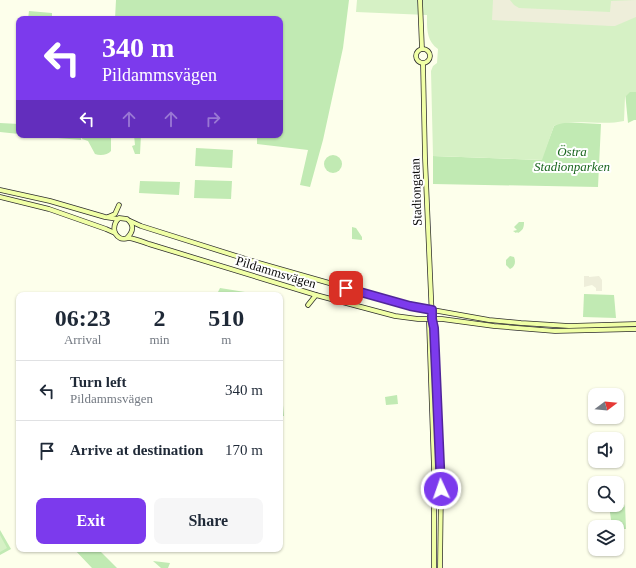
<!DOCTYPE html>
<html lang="en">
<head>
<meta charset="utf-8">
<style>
  body { margin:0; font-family:Georgia,serif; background:#f6f6f7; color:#1f2937; height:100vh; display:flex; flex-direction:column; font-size:15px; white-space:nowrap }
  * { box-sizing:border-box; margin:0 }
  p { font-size:13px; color:#747a83 }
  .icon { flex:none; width:22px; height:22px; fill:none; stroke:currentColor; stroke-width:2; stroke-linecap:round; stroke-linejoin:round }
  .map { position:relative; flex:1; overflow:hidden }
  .side { position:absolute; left:16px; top:292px; width:267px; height:260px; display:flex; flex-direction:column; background:#fff; border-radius:8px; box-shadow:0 1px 3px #0004 }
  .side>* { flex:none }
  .top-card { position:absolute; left:16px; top:16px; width:267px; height:122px; border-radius:8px; box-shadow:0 1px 3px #0004; background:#7c3aed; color:#fff; overflow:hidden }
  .needle { width:26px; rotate:74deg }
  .fabs { position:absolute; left:588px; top:388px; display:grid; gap:8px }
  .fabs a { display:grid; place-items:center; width:36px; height:36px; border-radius:8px; background:#fff; box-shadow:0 1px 3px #0004; font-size:20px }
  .pin { position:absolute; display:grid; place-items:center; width:34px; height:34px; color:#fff; margin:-17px; border-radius:8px; box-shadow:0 2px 6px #0006 }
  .me { position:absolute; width:44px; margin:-22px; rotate:357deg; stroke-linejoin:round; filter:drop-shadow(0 0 3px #0008) }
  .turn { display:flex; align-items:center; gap:14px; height:84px; padding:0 20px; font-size:18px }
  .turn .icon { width:52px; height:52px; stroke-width:2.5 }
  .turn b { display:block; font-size:28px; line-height:34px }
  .lanes { display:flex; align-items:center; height:38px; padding:0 20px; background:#0003; justify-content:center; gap:20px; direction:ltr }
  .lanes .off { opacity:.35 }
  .eta { display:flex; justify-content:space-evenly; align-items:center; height:68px; text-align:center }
  .eta b { font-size:24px; font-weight:700; line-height:28px }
  .button { display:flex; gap:8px; margin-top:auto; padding:8px 20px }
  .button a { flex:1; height:46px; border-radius:8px; background:#7c3aed; color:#fff; font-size:16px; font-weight:700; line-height:46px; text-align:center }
  .button a+a { background:#f6f6f7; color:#1f2937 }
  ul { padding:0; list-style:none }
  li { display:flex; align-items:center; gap:12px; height:60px; padding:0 20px; border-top:1px solid #e0e1e3 }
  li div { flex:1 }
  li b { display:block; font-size:15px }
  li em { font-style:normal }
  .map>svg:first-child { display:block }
  .green { fill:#c1eab3 }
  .pitch { fill:#d6f1c5 }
  .plaza { fill:#eeeeda }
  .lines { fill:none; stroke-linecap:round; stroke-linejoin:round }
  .secondary-casing { stroke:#2e2e2e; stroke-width:5.5 }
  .secondary { stroke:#f0ffa6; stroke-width:4 }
  .route-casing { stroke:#51269a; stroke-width:10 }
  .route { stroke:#7c3aed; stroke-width:7 }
  .labels { text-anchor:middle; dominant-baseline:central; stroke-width:4; stroke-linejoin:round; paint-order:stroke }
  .park-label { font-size:13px; font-style:italic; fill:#1a661f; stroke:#fff }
  .street-label { font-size:13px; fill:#0c0c0c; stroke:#fff }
</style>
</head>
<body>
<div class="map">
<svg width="636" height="568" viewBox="0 0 636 568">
  <rect width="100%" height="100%" fill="#fdffeb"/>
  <!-- green -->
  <g class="green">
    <polygon points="116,0 349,0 343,48 323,140 310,187 300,185 308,150 257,144 257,135 280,135 280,19 115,19"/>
    <polygon points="29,11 52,13 52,19 28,19"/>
    <polygon points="625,92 636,92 636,120 634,120 628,123"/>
    <polygon points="561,122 601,124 598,187 433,184 433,156 541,160 554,126"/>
    <polygon points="0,123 19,124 19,134 0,132"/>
    <polygon points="23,135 81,135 81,140"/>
    <path d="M83,135H111V151C108,155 100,156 95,154L88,141L82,139Z"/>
    <polygon points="134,135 141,135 140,154 135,154 132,146 135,145"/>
    <polygon points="196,148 233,150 232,168 195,166"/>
    <circle cx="333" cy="164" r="9"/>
    <polygon points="195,180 232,181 231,199 194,198"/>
    <polygon points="140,181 180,182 179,195 139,193"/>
    <path d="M519,222H524C524,228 523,230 518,233L517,232L516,233L513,231L517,230L514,227Z"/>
    <polygon points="352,227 356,228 362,237 362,240 352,239"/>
    <path d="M510,256L514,257C516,262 515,267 510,269L506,265V260Z"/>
    <polygon points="220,288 245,292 249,295 218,295 218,292"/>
    <polygon points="584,294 614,295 616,318 583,317"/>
    <polygon points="280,382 281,383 284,416 280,416"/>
    <polygon points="397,395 398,404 386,405 385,397"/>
    <polygon points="625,504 626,529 617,529 617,527 612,527 609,505 613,506 613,508 619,509 620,507 624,507"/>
    <polygon points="0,530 11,549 0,555"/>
    <polygon points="74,549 104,549 101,552 117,568 92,568"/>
    <polygon points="153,561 170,563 168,568 161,568"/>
  </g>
  <!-- pitch -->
  <g class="pitch">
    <path d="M357,0H636V92H630L625,97L624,121C603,126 569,118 554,126L542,160L433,156L431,71L433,66L437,63L438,49C426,41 427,27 427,15L356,12Z"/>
    <polygon points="0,535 7,548 0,552"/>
  </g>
  <!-- plaza -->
  <g class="plaza">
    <polygon points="493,0 510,0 514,5 519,8 610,12 611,1 636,0 636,17 615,26 611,26 492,20"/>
    <polygon points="584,276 589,276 589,277 599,276 602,280 602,291 596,291 596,288 592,285 584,287"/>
  </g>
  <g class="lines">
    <!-- secondary casing -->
    <g class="secondary-casing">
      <g id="secondary">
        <polyline points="420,0 422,49"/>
        <circle cx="423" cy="56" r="7"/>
        <polyline points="423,64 425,158 432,319 434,323 441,489 440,568"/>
        <polyline points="0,190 50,201 105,217 118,219"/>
        <polyline points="0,197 49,209 106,229 115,233"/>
        <polyline points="108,217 115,214 119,205"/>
        <polyline points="130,221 141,226 252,261 410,306 489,320 521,323 569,326 636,324"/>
        <path d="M127,238C133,232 135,225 127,219L119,218C113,224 112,233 120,238C123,240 126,238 129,238C136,239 143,242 149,244L316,295L395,316L418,319H442L494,326L555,331L636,329"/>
        <polyline points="308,305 316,295"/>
        <polyline points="432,319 429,323 434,469 434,568"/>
      </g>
    </g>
    <!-- secondary -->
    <use href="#secondary" class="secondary"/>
  </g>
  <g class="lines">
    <!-- route casing -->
    <g class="route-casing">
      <polyline id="route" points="346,288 410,306 432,310 432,319 434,328 441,489"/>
    </g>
    <!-- route -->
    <use href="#route" class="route"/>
  </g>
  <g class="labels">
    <!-- park labels -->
    <g class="park-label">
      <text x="572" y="151">Östra<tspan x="572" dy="15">Stadionparken</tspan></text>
    </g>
    <!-- street labels -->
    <g class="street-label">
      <text transform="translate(416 192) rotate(-92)">Stadiongatan</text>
      <text transform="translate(276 272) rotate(17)">Pildammsvägen</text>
    </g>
  </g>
</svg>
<div class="fabs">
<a><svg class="needle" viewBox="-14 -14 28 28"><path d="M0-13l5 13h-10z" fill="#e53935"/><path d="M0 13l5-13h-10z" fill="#747a83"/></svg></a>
<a><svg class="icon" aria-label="sound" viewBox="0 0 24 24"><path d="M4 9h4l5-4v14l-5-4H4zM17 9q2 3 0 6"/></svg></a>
<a><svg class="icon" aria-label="search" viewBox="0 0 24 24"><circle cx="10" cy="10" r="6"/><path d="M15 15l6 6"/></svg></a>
<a><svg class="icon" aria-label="layers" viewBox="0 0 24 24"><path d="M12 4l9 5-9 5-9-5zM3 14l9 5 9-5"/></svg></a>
</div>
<div class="pin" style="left:346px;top:288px;background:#d93025"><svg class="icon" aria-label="arrive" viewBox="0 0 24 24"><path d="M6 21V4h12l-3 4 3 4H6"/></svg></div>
<svg class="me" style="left:441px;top:489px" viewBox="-20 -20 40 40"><circle r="17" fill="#7c3aed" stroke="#fff" stroke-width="3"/><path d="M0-11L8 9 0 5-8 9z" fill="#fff"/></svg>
<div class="top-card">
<div class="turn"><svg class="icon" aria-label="left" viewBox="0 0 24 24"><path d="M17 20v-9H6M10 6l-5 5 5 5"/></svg><div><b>340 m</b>Pildammsvägen</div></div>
<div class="lanes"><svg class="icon" aria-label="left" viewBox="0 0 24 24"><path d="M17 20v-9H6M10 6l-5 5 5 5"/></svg><svg class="icon off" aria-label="ahead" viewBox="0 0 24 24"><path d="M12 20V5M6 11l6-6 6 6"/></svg><svg class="icon off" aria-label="ahead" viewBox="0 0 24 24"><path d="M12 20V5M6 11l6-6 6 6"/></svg><svg class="icon off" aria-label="right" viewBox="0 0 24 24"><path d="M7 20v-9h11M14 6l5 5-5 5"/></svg></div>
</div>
<section class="side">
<div class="eta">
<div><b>06:23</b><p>Arrival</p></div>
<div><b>2</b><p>min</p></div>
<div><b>510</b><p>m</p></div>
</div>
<ul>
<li><svg class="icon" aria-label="left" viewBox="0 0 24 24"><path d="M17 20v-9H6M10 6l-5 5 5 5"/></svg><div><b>Turn left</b><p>Pildammsvägen</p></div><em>340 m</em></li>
<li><svg class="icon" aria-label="arrive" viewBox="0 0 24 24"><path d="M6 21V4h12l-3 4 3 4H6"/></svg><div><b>Arrive at destination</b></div><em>170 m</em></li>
</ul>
<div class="button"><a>Exit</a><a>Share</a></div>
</section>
</div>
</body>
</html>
